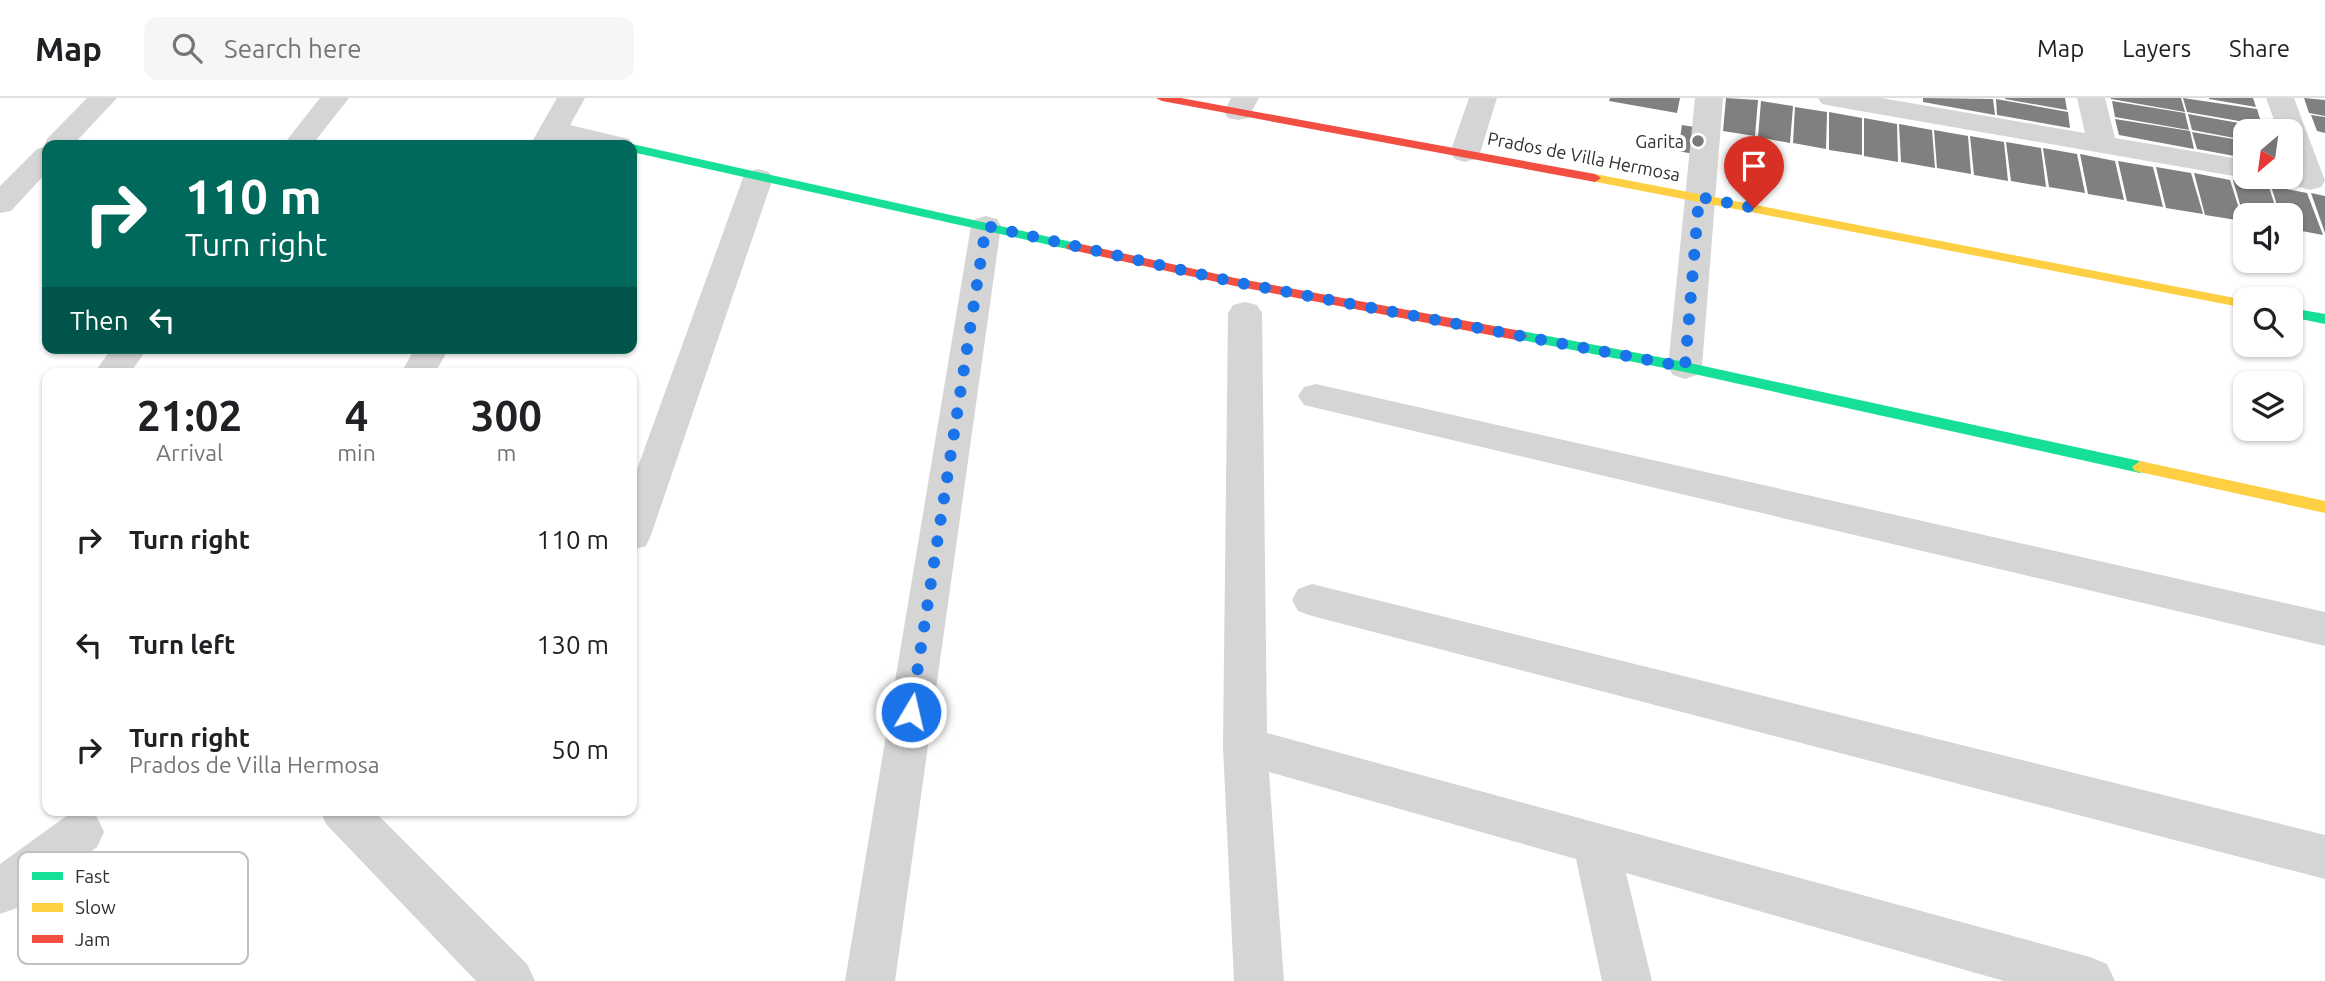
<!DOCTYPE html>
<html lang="en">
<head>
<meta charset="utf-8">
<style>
  body { margin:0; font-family:Ubuntu,sans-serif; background:#f6f6f6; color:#202124; height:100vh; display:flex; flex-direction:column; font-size:26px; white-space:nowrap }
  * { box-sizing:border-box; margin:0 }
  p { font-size:23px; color:#757577 }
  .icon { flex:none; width:38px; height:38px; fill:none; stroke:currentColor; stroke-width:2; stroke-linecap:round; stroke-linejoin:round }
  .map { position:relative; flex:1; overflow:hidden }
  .sheet { position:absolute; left:42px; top:270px; width:595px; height:448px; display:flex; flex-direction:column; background:#fff; border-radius:14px; box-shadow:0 2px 5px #0004 }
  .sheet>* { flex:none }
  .hud { position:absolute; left:42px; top:42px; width:595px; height:214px; border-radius:14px; box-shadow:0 2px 5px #0004; background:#00695c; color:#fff; overflow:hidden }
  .needle { width:46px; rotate:209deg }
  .fabs { position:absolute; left:2233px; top:21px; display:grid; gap:14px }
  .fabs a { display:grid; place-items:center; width:70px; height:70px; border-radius:14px; background:#fff; box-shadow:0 2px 5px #0004; font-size:35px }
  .pin { position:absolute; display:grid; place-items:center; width:60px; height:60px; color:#fff; margin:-72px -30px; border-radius:50% 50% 50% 0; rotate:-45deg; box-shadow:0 0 7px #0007 }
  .pin .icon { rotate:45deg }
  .me { position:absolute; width:77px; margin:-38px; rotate:9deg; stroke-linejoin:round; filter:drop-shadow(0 0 5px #0008) }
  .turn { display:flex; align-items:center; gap:24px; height:147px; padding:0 28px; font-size:32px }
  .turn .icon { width:91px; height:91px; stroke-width:2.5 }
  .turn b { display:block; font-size:49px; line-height:60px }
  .then { display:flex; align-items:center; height:66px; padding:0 28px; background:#0003; gap:14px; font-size:26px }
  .eta { display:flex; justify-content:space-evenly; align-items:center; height:119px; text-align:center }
  .eta b { font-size:42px; font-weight:600; line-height:49px }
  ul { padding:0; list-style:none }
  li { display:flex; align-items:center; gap:21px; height:105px; padding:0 28px }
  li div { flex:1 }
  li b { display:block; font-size:26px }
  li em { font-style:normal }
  header { display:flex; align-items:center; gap:42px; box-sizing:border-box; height:98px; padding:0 35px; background:#fff; border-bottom:2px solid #e0e0e0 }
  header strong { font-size:33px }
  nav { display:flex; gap:38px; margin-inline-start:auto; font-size:24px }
  .search { width:490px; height:63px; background:#f6f6f6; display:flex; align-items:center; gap:18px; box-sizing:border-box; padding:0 24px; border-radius:14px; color:#757577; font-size:26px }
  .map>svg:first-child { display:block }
  .building { fill:#808080 }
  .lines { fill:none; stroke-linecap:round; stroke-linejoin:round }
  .street { fill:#d5d5d5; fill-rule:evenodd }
  .fast { fill:#16e098; fill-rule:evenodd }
  .slow { fill:#ffcf43; fill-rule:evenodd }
  .jam { fill:#f24e42; fill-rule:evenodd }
  .route { stroke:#1a73e8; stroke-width:12; stroke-dasharray:0 21.6 }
  .poi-dot { fill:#797979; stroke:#fff; stroke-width:2.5 }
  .labels { text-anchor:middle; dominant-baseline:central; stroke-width:7; stroke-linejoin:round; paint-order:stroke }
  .far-poi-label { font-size:18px; fill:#313131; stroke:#fff; text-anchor:end }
  .far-street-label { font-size:18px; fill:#313131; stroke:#fff }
  .key { fill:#fff; stroke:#c1c1c1; stroke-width:2 }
  .key-label { font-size:19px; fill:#313131 }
</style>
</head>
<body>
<header>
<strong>Map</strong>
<div class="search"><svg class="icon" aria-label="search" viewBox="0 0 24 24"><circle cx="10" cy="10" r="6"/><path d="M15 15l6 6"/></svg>Search here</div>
<nav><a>Map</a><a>Layers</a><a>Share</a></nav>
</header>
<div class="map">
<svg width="2325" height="883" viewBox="0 0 2325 883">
  <rect width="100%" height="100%" fill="#fff"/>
  <!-- building -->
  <g class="building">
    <polygon points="1610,0 1680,0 1677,15 1609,3"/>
    <polygon points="1726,0 1758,2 1755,38 1723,33"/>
    <polygon points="1923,0 1993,1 1995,17 1923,4"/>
    <polygon points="2005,0 2065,0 2067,12 2005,1"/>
    <polygon points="2111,0 2181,0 2185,14 2111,1"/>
    <polygon points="2183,0 2257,11 2262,27 2187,14"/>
    <polygon points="2209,0 2253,0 2256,9 2209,1"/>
    <polygon points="2304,0 2325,2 2325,18 2309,15"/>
    <polygon points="1996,1 2068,14 2070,30 1997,17"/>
    <polygon points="1761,3 1793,8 1790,45 1758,39"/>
    <polygon points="2112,3 2185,15 2189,32 2115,19"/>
    <polygon points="1795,9 1827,14 1826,51 1793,45"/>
    <polygon points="1829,14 1862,20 1862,57 1829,52"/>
    <polygon points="2188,16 2262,29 2264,33 2245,33 2245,42 2192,32"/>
    <polygon points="2311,17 2325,19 2325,35 2317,33"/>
    <polygon points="1864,20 1897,26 1898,64 1864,58"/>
    <polygon points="2115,21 2190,33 2194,51 2119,37"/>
    <polygon points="1899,26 1932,32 1935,70 1901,64"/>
    <polygon points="1682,27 1719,33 1715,60 1678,53"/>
    <polygon points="1934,32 1968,38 1971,76 1937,70"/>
    <polygon points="2192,34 2245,43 2245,60 2197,51"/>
    <polygon points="1970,38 2004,44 2008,83 1974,77"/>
    <polygon points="2006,44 2041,50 2046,89 2011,83"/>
    <polygon points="2043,50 2077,56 2085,95 2049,89"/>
    <polygon points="2080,56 2115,63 2124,102 2088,96"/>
    <polygon points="2118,63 2153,69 2163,109 2127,103"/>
    <polygon points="2156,69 2191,75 2203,116 2166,110"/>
    <polygon points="2194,75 2230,82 2243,123 2205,117"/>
    <polygon points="2233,82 2269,89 2278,117 2243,117"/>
    <polygon points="2271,88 2307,95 2323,137 2291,131 2291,117 2280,117"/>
    <polygon points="2311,95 2325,98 2325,135"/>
  </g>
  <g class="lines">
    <!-- street -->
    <g class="street">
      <polygon points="87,0 117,0 73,47 47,47 47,74 11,113 0,115 0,88 37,51 44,49 47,41"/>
      <polygon points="320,0 349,0 312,47 283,47"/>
      <polygon points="557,0 585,0 570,27 629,41 633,47 632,50 632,47 582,47 561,43 558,47 530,47"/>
      <polygon points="1231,0 1259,0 1248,20 1238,22 1228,20 1224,14"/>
      <polygon points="1469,0 1497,0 1480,55 1475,61 1465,64 1455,61 1450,55"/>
      <polygon points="1695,0 1723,0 1702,269 1697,277 1685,281 1673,277 1668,269"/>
      <polygon points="1818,0 1881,0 2085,35 2077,0 2105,0 2115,40 2245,62 2245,79 2249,79 2245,80 1832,8 1822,6"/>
      <path d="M2266,0H2294L2325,83L2321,89L2310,92L2299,89C2288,72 2291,53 2291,33H2278Z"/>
      <polygon points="758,71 769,74 773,80 651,437 646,448 632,452 632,385 743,80 747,74"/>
      <polygon points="986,118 997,121 1001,128 895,883 845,883 971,128 975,121"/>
      <polygon points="1245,204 1257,207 1262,215 1267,635 2090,859 2107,866 2115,883 2004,883 1626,775 1652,883 1602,883 1576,761 1269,674 1284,883 1234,883 1223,648 1228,215 1233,207"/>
      <polygon points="112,250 148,250 130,275 94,275"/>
      <polygon points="415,250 449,250 435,275 401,275"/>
      <polygon points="1316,286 2325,514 2325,548 1304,307 1298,298 1304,289"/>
      <polygon points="1312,486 2325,737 2325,781 1312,518 1298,513 1292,502 1298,491"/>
      <polygon points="320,712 373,712 527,866 535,883 476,883 326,726"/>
      <polygon points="81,713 97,719 104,734 97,749 17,810 0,816 0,766 65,719"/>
    </g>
    <!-- fast -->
    <g class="fast">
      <polygon points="632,46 1072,144 1078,148 1072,152 632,54 632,47 629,47"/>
      <polygon points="2291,210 2325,216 2325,226 2291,219"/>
      <polygon points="1521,233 1685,264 2140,363 2148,369 2140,375 1685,274 1516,241 1514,238 1516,235"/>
    </g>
    <!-- slow -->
    <g class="slow">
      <polygon points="1595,76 2245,202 2245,210 1591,83 1589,80"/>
      <polygon points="2140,363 2325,403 2325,415 2135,373 2132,369"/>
    </g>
    <!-- jam -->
    <g class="jam">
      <polygon points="1156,0 1181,0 1595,76 1601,80 1595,84 1162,3"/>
      <polygon points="1072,144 1235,180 1521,233 1528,238 1521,243 1235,188 1067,151 1066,148"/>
    </g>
  </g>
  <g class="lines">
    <!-- route -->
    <polyline class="route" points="911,614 986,128 1235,184 1685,269 1699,99 1754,110"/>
  </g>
  <!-- markers -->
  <circle class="poi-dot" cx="1698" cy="43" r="7"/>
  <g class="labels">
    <!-- far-poi labels -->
    <g class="far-poi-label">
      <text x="1684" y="43">Garita</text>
    </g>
    <!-- far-street labels -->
    <g class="far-street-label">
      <text transform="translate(1584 58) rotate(11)">Prados de Villa Hermosa</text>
    </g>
  </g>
  <!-- legend -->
  <rect x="18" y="754" width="230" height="112" rx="10" class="key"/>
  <rect x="32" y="774" width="31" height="8" fill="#16e098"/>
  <rect x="32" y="805" width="31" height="9" fill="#ffcf43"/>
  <rect x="32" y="837" width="31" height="8" fill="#f24e42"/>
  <g class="key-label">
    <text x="75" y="785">Fast</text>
    <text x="75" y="816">Slow</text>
    <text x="75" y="848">Jam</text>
  </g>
</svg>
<div class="fabs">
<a><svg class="needle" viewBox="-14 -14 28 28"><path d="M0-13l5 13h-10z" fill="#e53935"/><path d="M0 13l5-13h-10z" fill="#757577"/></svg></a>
<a><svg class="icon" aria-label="sound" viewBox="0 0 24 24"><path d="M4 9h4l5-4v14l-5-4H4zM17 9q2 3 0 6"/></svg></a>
<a><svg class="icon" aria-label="search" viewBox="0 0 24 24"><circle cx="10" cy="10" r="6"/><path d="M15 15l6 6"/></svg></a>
<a><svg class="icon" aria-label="layers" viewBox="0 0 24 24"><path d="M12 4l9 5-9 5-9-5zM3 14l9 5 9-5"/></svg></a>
</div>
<div class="pin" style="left:1754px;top:110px;background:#d93025"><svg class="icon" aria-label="arrive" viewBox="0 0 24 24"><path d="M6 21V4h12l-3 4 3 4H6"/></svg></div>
<svg class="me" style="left:911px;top:614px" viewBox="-20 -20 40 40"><circle r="17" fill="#1a73e8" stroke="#fff" stroke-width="3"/><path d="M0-11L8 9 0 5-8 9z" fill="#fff"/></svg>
<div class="hud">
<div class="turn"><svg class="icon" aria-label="right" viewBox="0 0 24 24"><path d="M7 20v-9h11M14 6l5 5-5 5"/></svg><div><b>110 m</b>Turn right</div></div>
<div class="then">Then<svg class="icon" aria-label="left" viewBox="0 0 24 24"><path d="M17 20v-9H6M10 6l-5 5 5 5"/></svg></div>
</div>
<section class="sheet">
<div class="eta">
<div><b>21:02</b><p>Arrival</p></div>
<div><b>4</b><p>min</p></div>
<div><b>300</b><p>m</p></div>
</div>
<ul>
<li><svg class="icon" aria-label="right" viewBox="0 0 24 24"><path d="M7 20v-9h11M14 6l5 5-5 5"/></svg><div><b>Turn right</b></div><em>110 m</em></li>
<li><svg class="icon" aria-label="left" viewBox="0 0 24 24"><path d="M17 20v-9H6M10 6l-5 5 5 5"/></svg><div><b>Turn left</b></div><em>130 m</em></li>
<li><svg class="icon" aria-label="right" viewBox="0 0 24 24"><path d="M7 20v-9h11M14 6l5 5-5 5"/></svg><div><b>Turn right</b><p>Prados de Villa Hermosa</p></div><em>50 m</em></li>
</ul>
</section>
</div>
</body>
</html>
